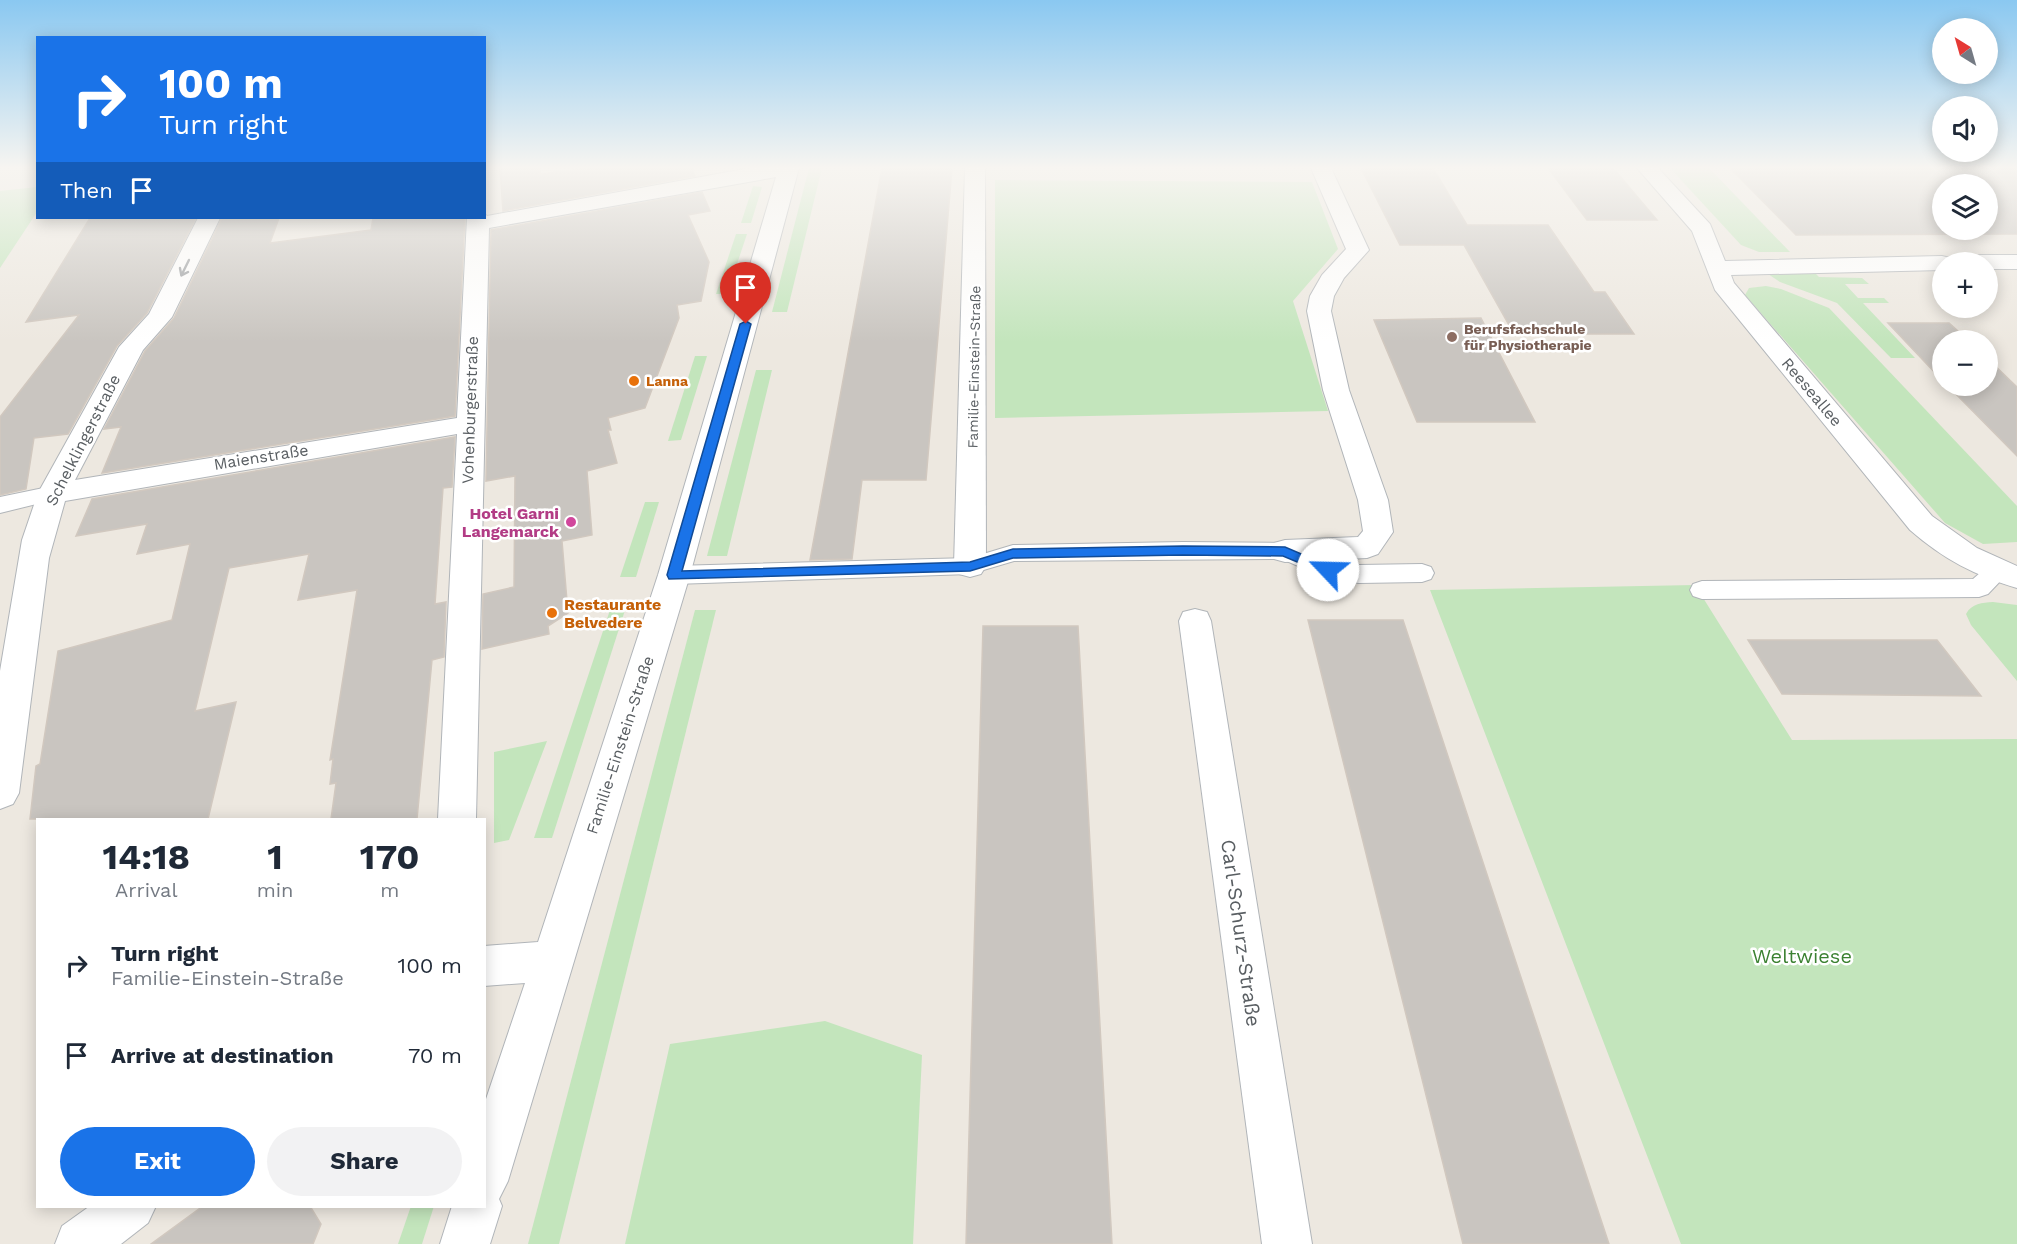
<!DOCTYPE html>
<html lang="en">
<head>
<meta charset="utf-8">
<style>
  body { margin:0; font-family:"Work Sans",sans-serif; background:#f2f2f3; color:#1f2937; height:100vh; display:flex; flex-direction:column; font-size:22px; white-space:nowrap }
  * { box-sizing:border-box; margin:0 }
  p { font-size:20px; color:#747a83 }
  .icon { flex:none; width:33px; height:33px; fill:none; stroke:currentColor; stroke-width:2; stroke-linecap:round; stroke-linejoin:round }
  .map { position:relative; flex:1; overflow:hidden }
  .details { position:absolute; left:36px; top:818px; width:450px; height:390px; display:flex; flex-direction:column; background:#fff; border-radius:0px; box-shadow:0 3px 15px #0003 }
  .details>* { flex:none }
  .banner { position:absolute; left:36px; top:36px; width:450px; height:183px; border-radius:0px; box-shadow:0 3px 15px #0003; background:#1a73e8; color:#fff; overflow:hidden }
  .needle { width:39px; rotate:323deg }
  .tools { position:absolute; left:1932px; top:18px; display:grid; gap:12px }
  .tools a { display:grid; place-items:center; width:66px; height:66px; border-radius:50%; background:#fff; box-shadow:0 3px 15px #0003; font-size:30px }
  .pin { position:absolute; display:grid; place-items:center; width:51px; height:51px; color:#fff; margin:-62px -26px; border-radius:50% 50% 50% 0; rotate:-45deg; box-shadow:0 0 6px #0007 }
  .pin .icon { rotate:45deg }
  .me { position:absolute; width:66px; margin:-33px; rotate:294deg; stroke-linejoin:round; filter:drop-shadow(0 0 4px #0008) }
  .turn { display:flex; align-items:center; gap:21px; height:126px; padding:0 24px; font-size:27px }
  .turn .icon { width:78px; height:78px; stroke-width:2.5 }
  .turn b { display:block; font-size:42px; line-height:51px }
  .then { display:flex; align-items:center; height:57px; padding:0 24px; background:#0003; gap:12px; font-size:22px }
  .eta { display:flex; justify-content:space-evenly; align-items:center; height:102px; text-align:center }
  .eta b { font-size:36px; font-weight:700; line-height:42px }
  .cta { display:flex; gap:12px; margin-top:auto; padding:12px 24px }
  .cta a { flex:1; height:69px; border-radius:36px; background:#1a73e8; color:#fff; font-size:24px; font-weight:700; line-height:69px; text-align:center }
  .cta a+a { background:#f2f2f3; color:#1f2937 }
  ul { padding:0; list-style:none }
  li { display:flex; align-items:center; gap:18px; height:90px; padding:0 24px }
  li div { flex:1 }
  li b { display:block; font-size:22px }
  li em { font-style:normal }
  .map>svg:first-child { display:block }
  .green { fill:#c3e5bc }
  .building { fill:#c9c5c0; stroke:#d1c8bf; stroke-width:1.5; fill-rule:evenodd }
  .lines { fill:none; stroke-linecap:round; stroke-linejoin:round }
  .lane-casing { stroke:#b1b5b9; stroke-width:2 }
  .street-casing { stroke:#b1b5b9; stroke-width:2 }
  .lane { fill:#fff; fill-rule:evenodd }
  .street { fill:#fff; fill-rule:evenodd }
  .oneway { stroke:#9b9ea1 }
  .route { fill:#1a73e8; stroke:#114b97; stroke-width:1.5 }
  .education-dot { fill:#8d6e63; stroke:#fff; stroke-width:2 }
  .food-dot { fill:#e8710a; stroke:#fff; stroke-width:2 }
  .hotel-dot { fill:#d1479c; stroke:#fff; stroke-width:2 }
  .labels { text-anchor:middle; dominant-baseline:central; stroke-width:5; stroke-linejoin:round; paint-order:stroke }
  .far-education-label { font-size:14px; font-weight:bold; fill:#785e54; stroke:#fff; text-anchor:start }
  .far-street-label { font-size:14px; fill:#595e62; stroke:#fff }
  .far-food-label { font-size:14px; font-weight:bold; fill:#c56008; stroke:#fff; text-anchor:start }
  .street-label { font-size:16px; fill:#595e62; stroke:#fff }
  .hotel-label { font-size:16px; font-weight:bold; fill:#b23c85; stroke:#fff; text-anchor:end }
  .food-label { font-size:16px; font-weight:bold; fill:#c56008; stroke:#fff; text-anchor:start }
  .near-street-label { font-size:20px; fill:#595e62; stroke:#fff }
  .near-park-label { font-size:20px; fill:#3b8131; stroke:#fff }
</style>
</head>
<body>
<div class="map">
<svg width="2017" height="1244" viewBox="0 0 2017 1244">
  <rect width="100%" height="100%" fill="#ede8e0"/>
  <!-- green -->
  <g class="green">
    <polygon points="809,168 822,168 787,312 772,312"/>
    <polygon points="1670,168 1709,168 1790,252 1759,252 1741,245"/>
    <polygon points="995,180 1312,182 1338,249 1293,301 1328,411 995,418"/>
    <polygon points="753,186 762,187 751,223 741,223"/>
    <polygon points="37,187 37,212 0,268 0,191"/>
    <polygon points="736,234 747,234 727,294 716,294"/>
    <polygon points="1811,269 1819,277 1862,278 1869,284 1845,284 1858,298 1884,298 1889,303 1863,303 1915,358 1891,358 1837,303 1780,282 1768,274"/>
    <polygon points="1766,286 1781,289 1829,308 2017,506 2017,542 1983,544 1945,523 1745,295 1749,288"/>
    <polygon points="695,356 707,356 681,440 668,441"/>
    <polygon points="756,370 772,370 727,556 707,556"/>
    <polygon points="645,502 659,502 636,577 620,577"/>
    <polygon points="1695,585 1792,740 2017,739 2017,1244 1681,1244 1430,590"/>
    <path d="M1993,602L2017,605V681L1971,625L1966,614C1972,603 1982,603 1993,602Z"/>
    <polygon points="611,607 626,607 552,838 534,838"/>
    <polygon points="695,610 716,610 559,1244 528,1244"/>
    <polygon points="547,741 509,840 494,843 494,752"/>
    <polygon points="825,1021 922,1055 913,1244 625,1244 670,1044"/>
    <polygon points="411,1206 434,1206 422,1244 398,1244"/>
  </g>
  <!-- building -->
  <g class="building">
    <polygon points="500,168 540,168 540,174 590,168 692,168 695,176 503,211"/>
    <polygon points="882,168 952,168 926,480 862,480 852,559 810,560"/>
    <polygon points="1361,168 1433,168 1467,225 1548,225 1594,292 1605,292 1634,334 1514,334 1464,245 1400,245"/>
    <polygon points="1548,168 1613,168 1657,220 1587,220"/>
    <path d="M1730,168H2017V234L1796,235ZM1942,184H1988V230H1942Z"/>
    <polygon points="702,192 710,211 688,215 709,262 701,301 677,305 679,318 645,408 608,418 611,430 608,430 617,463 587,471 592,535 562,541 568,613 548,626 549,634 482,649 483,594 514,587 515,476 486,481 491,230"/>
    <polygon points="90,218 196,218 147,313 117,346 68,434 34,438 26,489 0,495 0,417 79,315 26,322"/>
    <polygon points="222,218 279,218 270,243 371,230 373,218 465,218 455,416 102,473 121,427 104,429 145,351 174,318"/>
    <polygon points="1481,318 1535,422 1417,422 1374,320"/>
    <polygon points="1888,323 1949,323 1968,340 1942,340 1942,380"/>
    <polygon points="1988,359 2017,387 2017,456 1948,386 1988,386"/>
    <polygon points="455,437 452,487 443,488 435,604 446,602 444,657 432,660 417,819 331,819 336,783 330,784 333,759 330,760 357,590 298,600 309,554 229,568 195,711 236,702 208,819 30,819 36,766 40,764 58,651 172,620 190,544 137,554 147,524 76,536 92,499"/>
    <polygon points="1308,620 1403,620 1609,1244 1463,1244"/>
    <polygon points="983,626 1078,626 1112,1244 966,1244"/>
    <polygon points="1748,640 1937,640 1981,696 1782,694"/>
    <polygon points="203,1206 310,1206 321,1224 313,1244 151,1244"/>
  </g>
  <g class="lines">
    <!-- lane casing -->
    <g class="lane-casing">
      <g id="lane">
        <polygon points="53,486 61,488 64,493 61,498 0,513 0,497"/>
        <polygon points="1183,542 1285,543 1332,562 1359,565 1422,564 1431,567 1434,573 1431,579 1422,582 1359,583 1328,579 1282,559 1014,561 970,574 674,584 665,581 662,575 665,569 674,566 970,558 1013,545"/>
        <polygon points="1997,563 2006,566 2009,572 1988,594 1979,597 1702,599 1693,596 1690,590 1693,584 1702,581 1973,579 1988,566"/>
      </g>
    </g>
    <!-- street casing -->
    <g class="street-casing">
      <g id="street">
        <polygon points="750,168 799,168 690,575 508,1181 499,1199 502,1206 490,1244 440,1244 452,1206 484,1206 484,1105 525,983 484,986 484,946 538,942 658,575 776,177 489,228 476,819 438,819 457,434 65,501 49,558 19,793 13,804 0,809 0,671 22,540 38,493 119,347 149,314 198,218 220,218 172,317 143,350 75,480 457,418 467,218 484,218 484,213 487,216"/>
        <polygon points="965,168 985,168 986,566 981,574 970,577 959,574 954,566"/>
        <polygon points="1311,168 1331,168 1369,250 1344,278 1334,296 1331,311 1349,390 1388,500 1393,532 1378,554 1367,558 1285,562 1274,559 1269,551 1274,543 1285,540 1358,537 1363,531 1358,500 1323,390 1307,311 1310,296 1322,275 1346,249"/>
        <path d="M1637,168H1658L1710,224L1725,261L1942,256L1950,258L1953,262H1942V270L1731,275L1734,283L1932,516L1977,548L2017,566V588C1976,576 1943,559 1910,530L1715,290L1692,231Z"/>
        <polygon points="1980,255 2017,255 2017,269 1988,269 1988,262 1969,262 1972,257"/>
        <polygon points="1195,609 1207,612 1211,621 1312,1244 1262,1244 1179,621 1183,612"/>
        <polygon points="90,1206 156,1206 148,1223 121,1244 55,1244 62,1226"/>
      </g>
    </g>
    <!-- lane -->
    <use href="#lane" class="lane"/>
    <!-- street -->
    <use href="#street" class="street"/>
  </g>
  <!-- one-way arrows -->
  <defs><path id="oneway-shaft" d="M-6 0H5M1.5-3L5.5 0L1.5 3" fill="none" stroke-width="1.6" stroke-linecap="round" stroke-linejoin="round" transform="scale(1.5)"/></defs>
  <use class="oneway" href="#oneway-shaft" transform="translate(185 268) rotate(116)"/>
  <!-- sky -->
  <linearGradient id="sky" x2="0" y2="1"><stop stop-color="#8ac8f1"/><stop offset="0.49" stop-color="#f7f5f1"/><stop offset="1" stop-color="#f7f5f1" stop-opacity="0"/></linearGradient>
  <rect width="2017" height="342" fill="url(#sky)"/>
  <!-- route -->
  <polygon class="route" points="746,321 751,324 682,571 970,562 1013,549 1183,546 1285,547 1332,567 1334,570 1328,575 1283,556 1183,555 1013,558 970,571 669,579 667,575 740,324"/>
  <!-- markers -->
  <circle class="education-dot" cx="1452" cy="337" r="6"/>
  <g class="food-dot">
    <circle cx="634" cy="381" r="6"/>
    <circle cx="552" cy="613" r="6"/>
  </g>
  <circle class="hotel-dot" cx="571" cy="522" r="6"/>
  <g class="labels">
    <!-- far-education labels -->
    <g class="far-education-label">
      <text x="1464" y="329">Berufsfachschule<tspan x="1464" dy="16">für Physiotherapie</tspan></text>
    </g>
    <!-- far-street labels -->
    <g class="far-street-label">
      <text transform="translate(974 367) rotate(-89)">Familie-Einstein-Straße</text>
    </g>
    <!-- far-food labels -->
    <g class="far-food-label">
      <text x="646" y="381">Lanna</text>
    </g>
    <!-- street labels -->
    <g class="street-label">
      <text transform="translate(1812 392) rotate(50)">Reeseallee</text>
      <text transform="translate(470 410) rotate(-88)">Vohenburgerstraße</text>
      <text transform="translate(83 440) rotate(-63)">Schelklingerstraße</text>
      <text transform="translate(261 457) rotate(-9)">Maienstraße</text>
      <text transform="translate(620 745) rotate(-72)">Familie-Einstein-Straße</text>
    </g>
    <!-- hotel labels -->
    <g class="hotel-label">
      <text x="559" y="513">Hotel Garni<tspan x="559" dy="18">Langemarck</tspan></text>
    </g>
    <!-- food labels -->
    <g class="food-label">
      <text x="564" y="604">Restaurante<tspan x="564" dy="18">Belvedere</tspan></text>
    </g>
    <!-- near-street labels -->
    <g class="near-street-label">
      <text transform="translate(1241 933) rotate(82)">Carl-Schurz-Straße</text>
    </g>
    <!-- near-park labels -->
    <g class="near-park-label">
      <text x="1802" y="956">Weltwiese</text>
    </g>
  </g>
</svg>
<div class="tools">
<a><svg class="needle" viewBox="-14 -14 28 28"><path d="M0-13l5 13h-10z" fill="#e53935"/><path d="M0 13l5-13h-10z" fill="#747a83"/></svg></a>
<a><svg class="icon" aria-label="sound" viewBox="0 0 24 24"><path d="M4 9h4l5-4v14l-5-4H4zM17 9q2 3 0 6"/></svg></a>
<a><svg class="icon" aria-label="layers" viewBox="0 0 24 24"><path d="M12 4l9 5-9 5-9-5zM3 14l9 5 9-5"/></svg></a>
<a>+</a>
<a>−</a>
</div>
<div class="pin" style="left:746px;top:324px;background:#d93025"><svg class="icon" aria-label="arrive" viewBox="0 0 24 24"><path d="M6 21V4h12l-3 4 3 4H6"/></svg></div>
<svg class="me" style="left:1328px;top:570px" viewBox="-20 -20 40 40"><circle r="19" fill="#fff"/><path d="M0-13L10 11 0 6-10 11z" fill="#1a73e8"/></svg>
<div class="banner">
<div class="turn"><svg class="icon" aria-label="right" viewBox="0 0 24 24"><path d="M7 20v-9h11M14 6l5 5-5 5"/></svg><div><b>100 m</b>Turn right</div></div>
<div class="then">Then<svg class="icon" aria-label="arrive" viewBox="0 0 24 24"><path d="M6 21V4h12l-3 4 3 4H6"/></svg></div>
</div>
<section class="details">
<div class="eta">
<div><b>14:18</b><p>Arrival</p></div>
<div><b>1</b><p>min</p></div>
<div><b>170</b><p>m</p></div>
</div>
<ul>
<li><svg class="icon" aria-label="right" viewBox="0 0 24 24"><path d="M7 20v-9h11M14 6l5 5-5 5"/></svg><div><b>Turn right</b><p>Familie-Einstein-Straße</p></div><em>100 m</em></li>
<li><svg class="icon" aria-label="arrive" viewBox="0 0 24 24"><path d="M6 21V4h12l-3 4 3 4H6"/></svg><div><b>Arrive at destination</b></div><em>70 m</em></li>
</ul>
<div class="cta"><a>Exit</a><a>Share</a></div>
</section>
</div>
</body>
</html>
